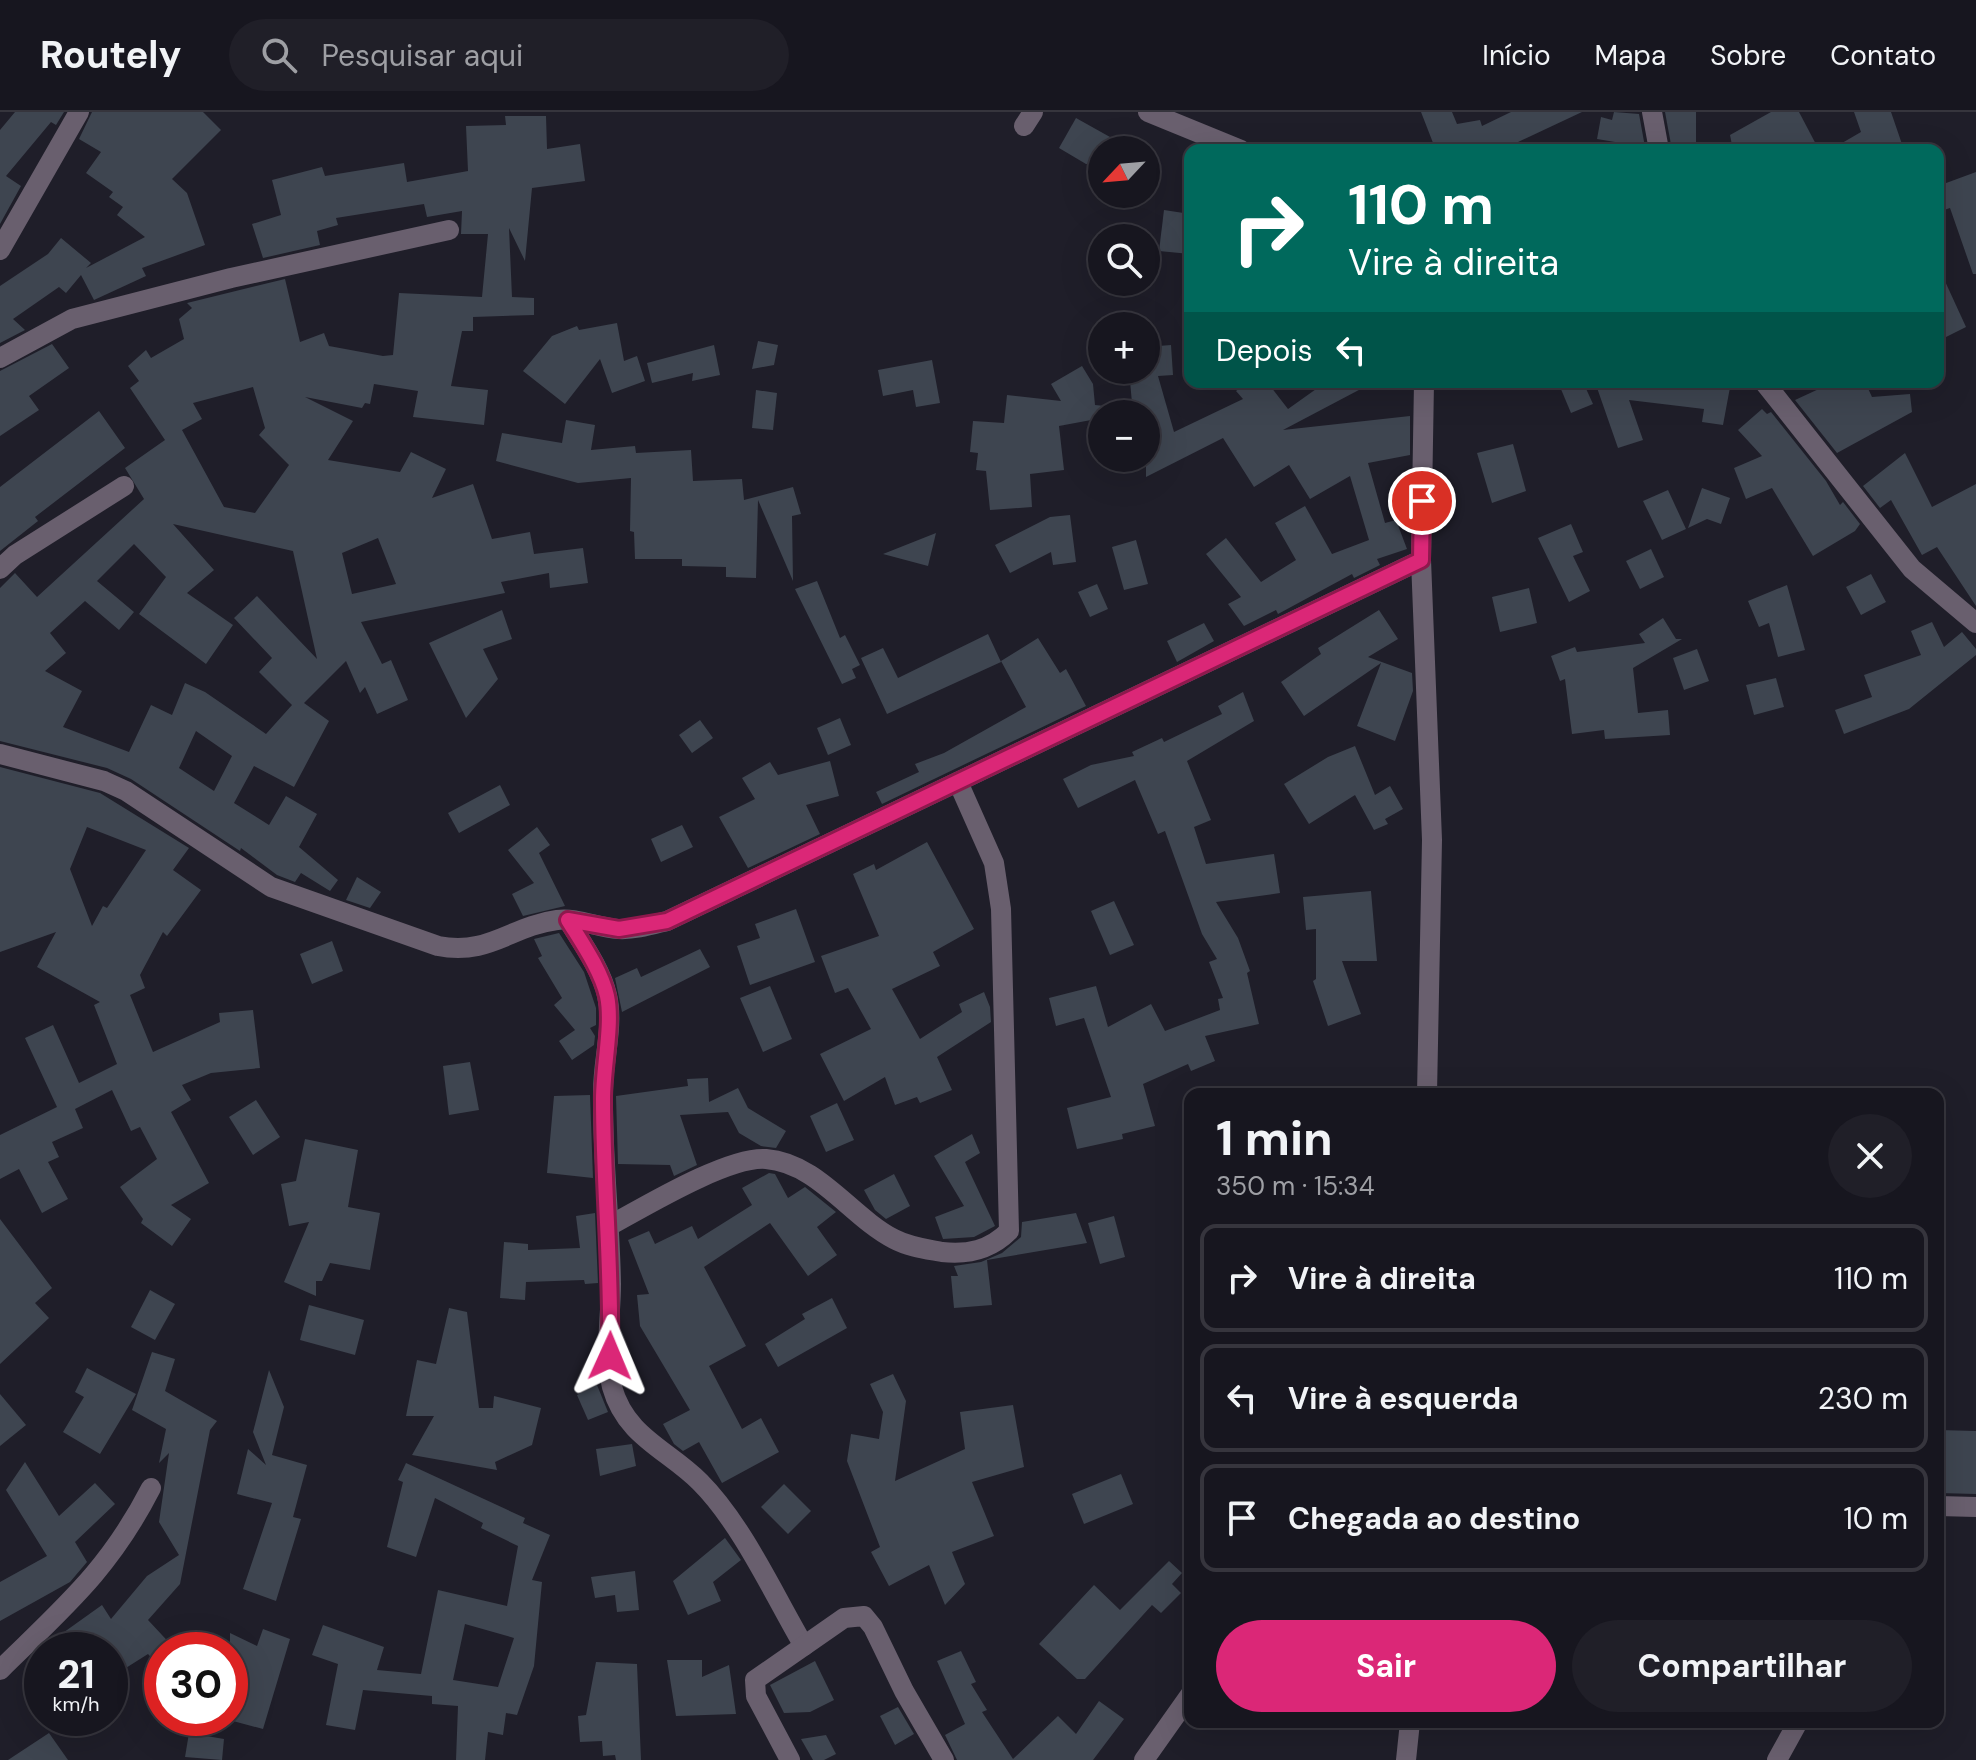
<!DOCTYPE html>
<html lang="pt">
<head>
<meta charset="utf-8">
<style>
  body { margin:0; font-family:"DM Sans",sans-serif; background:#201f28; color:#f1f3f6; height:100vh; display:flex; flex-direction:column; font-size:30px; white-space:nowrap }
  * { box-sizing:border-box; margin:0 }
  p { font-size:26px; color:#9e9fa4 }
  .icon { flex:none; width:44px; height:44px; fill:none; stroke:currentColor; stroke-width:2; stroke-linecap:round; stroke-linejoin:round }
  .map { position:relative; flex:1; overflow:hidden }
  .side { position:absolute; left:1184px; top:976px; width:760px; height:640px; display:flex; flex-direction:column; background:#17161f; border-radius:16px; box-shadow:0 8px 32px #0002,0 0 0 2px #36353d }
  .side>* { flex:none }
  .hud { position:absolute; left:1184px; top:32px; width:760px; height:244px; border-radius:16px; box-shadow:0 8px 32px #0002,0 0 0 2px #36353d; background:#00695c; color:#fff; overflow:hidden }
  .needle { width:52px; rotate:244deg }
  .buttons { position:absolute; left:1088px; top:24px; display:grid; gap:16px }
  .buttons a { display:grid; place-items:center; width:72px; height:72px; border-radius:50%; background:#17161f; box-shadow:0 8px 32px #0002,0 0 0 2px #36353d; font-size:40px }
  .speed { position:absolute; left:24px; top:1520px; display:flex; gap:16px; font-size:40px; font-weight:700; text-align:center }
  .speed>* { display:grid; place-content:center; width:104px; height:104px; border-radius:50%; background:#17161f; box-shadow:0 8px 32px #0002,0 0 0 2px #36353d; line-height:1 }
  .speed small { font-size:20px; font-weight:400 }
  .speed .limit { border:12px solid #d22; background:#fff; color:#111 }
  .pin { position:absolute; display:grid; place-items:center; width:68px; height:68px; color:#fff; margin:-34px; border:4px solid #fff; border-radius:50%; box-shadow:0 2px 8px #0007 }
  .me { position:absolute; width:88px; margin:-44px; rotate:1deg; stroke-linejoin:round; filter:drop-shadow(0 0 6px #0008) }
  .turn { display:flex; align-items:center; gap:28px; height:168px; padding:0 32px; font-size:36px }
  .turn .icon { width:104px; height:104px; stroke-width:2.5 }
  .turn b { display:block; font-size:56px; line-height:68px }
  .then { display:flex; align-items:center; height:76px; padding:0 32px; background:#0003; gap:16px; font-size:30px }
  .round { display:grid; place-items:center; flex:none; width:84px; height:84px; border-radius:42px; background:#201f28 }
  .summary { display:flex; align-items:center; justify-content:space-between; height:136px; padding:0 32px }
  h1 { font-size:48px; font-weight:700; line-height:60px }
  .action { display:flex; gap:16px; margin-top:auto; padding:16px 32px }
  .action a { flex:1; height:92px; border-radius:48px; background:#db2777; color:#fff; font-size:32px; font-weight:700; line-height:92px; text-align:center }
  .action a+a { background:#201f28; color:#f1f3f6 }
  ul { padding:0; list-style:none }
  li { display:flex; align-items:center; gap:24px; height:108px; margin:0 16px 12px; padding:0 16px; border:4px solid #36353d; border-radius:16px }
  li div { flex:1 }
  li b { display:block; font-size:30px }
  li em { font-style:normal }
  header { display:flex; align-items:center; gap:48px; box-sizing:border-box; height:112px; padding:0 40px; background:#17161f; border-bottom:2px solid #36353d }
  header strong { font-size:38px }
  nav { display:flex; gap:44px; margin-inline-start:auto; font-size:28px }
  .search { width:560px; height:72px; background:#201f28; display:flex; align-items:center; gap:20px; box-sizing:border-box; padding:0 28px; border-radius:44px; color:#9e9fa4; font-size:30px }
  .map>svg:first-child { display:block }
  .building { fill:#3e4550; fill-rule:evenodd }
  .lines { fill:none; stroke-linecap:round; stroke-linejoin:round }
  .minor { stroke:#695f6e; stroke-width:20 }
  .route-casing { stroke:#8e194d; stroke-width:20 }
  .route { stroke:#db2777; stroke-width:14 }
</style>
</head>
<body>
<header>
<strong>Routely</strong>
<div class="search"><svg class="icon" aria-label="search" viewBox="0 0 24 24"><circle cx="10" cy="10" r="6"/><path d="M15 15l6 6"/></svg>Pesquisar aqui</div>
<nav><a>Início</a><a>Mapa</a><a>Sobre</a><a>Contato</a></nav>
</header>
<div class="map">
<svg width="1976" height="1648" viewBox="0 0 1976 1648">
  <rect width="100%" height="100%" fill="#1f1e29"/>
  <!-- building -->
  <g class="building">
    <polygon points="15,0 64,0 56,13 51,10 6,64 21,74 0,112 0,18"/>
    <polygon points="92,0 203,0 221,18 172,67 187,81 205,133 142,156 146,164 94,188 81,163 66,181 59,175 13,207 25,218 0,231 0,174 48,142 61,126 91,151 86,156 145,125 117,103 123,95 109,85 113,80 86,61 101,40 79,27"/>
    <polygon points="1421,0 1452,0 1457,12 1480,8 1482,14 1511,0 1582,0 1501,38 1430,38 1435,36"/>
    <polygon points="1614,0 1639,2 1645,35 1597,27 1601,5 1612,8"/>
    <polygon points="1665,0 1696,0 1696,38 1672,38"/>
    <polygon points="1771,0 1799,0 1819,38 1733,38 1730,23"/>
    <polygon points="1854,0 1891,0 1904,38 1830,38 1861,20"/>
    <path d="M505,4H546L547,37L580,32L585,69L532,76L525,149L509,116L512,185L534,186V203L473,205V219H462L451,274L488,278L484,313L413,305L418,279L374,272L370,292L365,291L362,296L305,285L353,309L328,348L400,360L411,340L446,357L432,386L473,372L492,427L530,420L534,442L583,436L588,471L550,476L549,461L501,470L505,481L361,510L382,552L391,548L408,588L377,602L365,575L360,581L346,549L304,591L329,609L294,675L254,654L234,691L269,713L286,684L317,702L299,735L338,768L330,779L301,761L295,770L277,763L241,736L240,739L131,667L107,656L0,629V476L15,461L37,485L144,387L125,356L165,328L130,276L139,269L128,254L146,238L151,246L184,227L179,207L192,196L187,191L285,167L300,230L324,221L329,234L383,244L393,243L399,181L482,185L488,122H461L462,99L427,105L424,92L336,106L338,113L317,119L320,133L263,146L252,112L281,103L272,68L322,55L325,64L404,51L407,70L468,59L466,14L506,13ZM253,275L265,316L259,323L289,353L255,401L224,395L182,318L202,307L193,291ZM173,412L293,439L317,547L257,484L234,506L272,546L259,560L292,593L266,622L205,580L185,571L172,603L151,593L129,640L63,615L82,579L45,559L66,541L50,521L85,489L119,518L134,500L97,469L134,432L166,465L139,502L206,552L233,513L187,481L214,458ZM378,426L396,472L352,482L342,441ZM196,619L232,644L214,679L179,656Z"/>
    <polygon points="1076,6 1110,25 1095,52 1086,52 1059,36"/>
    <polygon points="1976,60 1976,162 1973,162 1950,96 1938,100 1938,74"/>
    <polygon points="1164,98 1190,102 1190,142 1159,139"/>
    <polygon points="1938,154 1966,215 1938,229"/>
    <polygon points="617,211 624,249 637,244 645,269 612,281 600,247 565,292 523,259 552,224 577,214 579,218"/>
    <polygon points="758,229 778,233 774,253 752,257"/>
    <polygon points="52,232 69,256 29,284 39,298 0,324 0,259"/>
    <polygon points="714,233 720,263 692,269 693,261 652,271 647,251"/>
    <polygon points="1171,233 1173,263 1158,264 1174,320 1243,287 1236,279 1248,270 1267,270 1288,297 1326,270 1374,270 1283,318 1410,304 1410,343 1368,351 1385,411 1396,408 1407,437 1377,447 1380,453 1354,466 1352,462 1278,502 1276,498 1244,514 1228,492 1241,485 1206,442 1226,426 1261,470 1296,448 1275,411 1305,394 1332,442 1369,428 1350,364 1310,387 1289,353 1254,375 1223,326 1146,365 1146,302 1133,302 1129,258 1146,258 1146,235"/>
    <polygon points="932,248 940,291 916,295 913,278 883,284 878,258"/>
    <polygon points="1082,254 1093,272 1095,293 1125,296 1125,301 1102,302 1102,306 1059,314 1064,358 1030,362 1032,395 990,398 986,359 976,358 978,341 970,340 973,309 1004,311 1007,283 1061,289 1051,272"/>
    <polygon points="1558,270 1583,270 1593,292 1571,301"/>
    <polygon points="1595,270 1664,270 1708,276 1709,270 1731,270 1723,313 1702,310 1704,297 1629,288 1643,328 1618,336"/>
    <polygon points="1834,270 1865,270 1872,285 1910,282 1912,300 1837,341 1795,288"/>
    <polygon points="756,278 777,281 773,318 752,316"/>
    <polygon points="1762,297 1767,302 1771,300 1826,369 1840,393 1843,390 1860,412 1855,419 1813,444 1772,376 1746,387 1734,356 1762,344 1738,318"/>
    <polygon points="99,299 125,336 35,405 38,409 0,439 0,375"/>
    <polygon points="566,308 595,313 591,338 635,334 636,341 691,338 693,369 742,367 744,388 793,375 801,402 792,404 793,469 758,388 756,466 726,465 726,455 682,454 682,447 635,447 634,420 630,419 631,366 578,371 496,349 502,321 562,331"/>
    <polygon points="1513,332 1526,379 1492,391 1477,341"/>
    <polygon points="1905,341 1932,395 1976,372 1976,494 1937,435 1922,443 1891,388 1880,396 1863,374"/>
    <polygon points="1702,376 1730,386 1721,412 1707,407 1688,416"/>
    <polygon points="1668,378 1686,417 1662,428 1643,389"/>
    <polygon points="1070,403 1076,450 1053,453 1051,440 1010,461 995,433 1050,405"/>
    <polygon points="1571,412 1583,440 1573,444 1590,479 1569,490 1538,426"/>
    <polygon points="936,421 928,454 883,442"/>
    <polygon points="1136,428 1148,472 1124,478 1112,435"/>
    <polygon points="1651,437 1664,465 1640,477 1626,449"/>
    <polygon points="1871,462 1886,490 1861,503 1846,475"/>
    <polygon points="817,469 840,526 845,523 860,553 852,557 856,566 842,572 795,477"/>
    <polygon points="1097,472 1108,497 1090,505 1078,480"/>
    <polygon points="1787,473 1805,538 1778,545 1769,511 1759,515 1748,489"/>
    <polygon points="1529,476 1537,511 1500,520 1492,485"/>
    <polygon points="502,498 512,527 483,537 498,567 466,606 429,531"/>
    <polygon points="1379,498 1398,527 1368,545 1412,561 1413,579 1395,629 1357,614 1381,551 1304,604 1281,570 1321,542 1318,536"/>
    <polygon points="1663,506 1676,527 1682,527 1633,556 1638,601 1668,598 1670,623 1605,627 1604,618 1572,622 1565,567 1560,569 1551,544 1575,535 1577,540 1645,531 1639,522"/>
    <polygon points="1932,510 1944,535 1962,520 1976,537 1976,543 1909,597 1844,622 1835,598 1872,585 1864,563 1921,543 1911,519"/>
    <polygon points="1204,511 1214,529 1177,550 1167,529"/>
    <polygon points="988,522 1001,550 887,602 861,546 883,536 898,566"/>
    <polygon points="1038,526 1060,561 1066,557 1086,594 882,692 876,680 919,660 915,652 944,641 1026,595 1001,549"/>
    <polygon points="1697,537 1709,569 1684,578 1673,546"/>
    <polygon points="1776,566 1784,595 1754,603 1746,573"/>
    <polygon points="1243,580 1254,609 1187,649 1211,708 1194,715 1206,752 1274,742 1280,781 1216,790 1238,826 1250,859 1247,861 1259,912 1205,924 1215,949 1191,959 1188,952 1143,972 1155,1014 1122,1022 1123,1027 1077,1037 1067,996 1111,985 1084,906 1056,914 1049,886 1096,874 1108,915 1151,892 1165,919 1220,898 1218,887 1223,886 1209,850 1217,847 1202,822 1165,719 1158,722 1135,668 1078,696 1063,667 1091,653 1134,644 1132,640 1162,626 1164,630 1222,602 1218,594"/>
    <polygon points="840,606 851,633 828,643 817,616"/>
    <polygon points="700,608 713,626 692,641 679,623"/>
    <polygon points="1355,634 1375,683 1390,674 1403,697 1385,707 1388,712 1374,718 1355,683 1309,712 1284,672 1328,645"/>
    <polygon points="830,649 839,684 806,693 820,722 748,756 719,705 755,687 742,666 770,650 778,663"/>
    <path d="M0,655L100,681L189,736L173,758L201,778L167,824L163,820L140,863L145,876L130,883L153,940L220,910L219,901L253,898L260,956L211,961L182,973L191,988L171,1000L209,1071L171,1093L191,1107L172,1134L141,1111L143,1107L120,1075L157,1047L140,1015L131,1019L112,978L75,997L83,1016L52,1030L59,1045L48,1050L68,1087L42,1101L19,1057L0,1067V1023L57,995L25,926L53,913L79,971L117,952L94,893L100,890L37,855L56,820L0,840ZM87,715L146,738L107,796L103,794L92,814L70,757Z"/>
    <polygon points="500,673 510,693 459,721 448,701"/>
    <polygon points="682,713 693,735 661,750 651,727"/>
    <polygon points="537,715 550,733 539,741 565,794 523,804 512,782 534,771 508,738"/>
    <polygon points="927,730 974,817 933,840 940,854 892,877 920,927 962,900 959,892 984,880 990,895 991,910 937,945 952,978 920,991 917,985 895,993 885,965 844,989 820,942 871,917 848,876 835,881 821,844 879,824 853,762 874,752 876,758"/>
    <polygon points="357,765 381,780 370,796 346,788"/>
    <polygon points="1371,779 1377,849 1342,849 1361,902 1328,914 1313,869 1316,867 1316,817 1306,818 1303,785"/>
    <polygon points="1114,789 1134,833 1110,843 1091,799"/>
    <polygon points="796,797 815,850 750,873 737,834 760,826 755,812"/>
    <polygon points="559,821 584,860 596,896 596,913 590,916 595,924 594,933 572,948 559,929 575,918 554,893 562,886 538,846 542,844 534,827"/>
    <polygon points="332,829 343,859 312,872 300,842"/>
    <polygon points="700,837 710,855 622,900 615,866 637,856 641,865"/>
    <polygon points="770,874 792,927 763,940 740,886"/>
    <polygon points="470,950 479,998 449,1003 443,954"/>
    <polygon points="708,966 709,990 738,976 748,996 786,1019 776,1036 761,1034 739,1021 728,1000 680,1003 697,1053 674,1064 670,1053 618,1052 616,984 688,974 687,967"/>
    <polygon points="590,983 593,1066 547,1061 554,984"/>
    <polygon points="256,988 280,1025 253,1043 229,1005"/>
    <polygon points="837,991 854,1028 826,1040 810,1004"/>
    <polygon points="972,1022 980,1041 965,1050 995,1114 974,1125 943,1127 935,1105 964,1094 934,1044"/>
    <polygon points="305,1027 358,1038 348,1095 380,1101 370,1158 330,1151 322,1169 316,1169 316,1184 284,1170 309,1110 289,1114 281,1072 296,1069"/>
    <polygon points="769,1061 775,1062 788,1086 805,1075 836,1100 817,1115 837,1143 808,1164 770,1111 704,1155 746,1234 709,1254 742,1317 761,1306 779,1340 722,1371 699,1330 683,1339 674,1332 663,1312 690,1298 640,1214 637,1183 649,1182 628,1128 649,1119 655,1132 692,1114 698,1127 752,1093 742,1076"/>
    <polygon points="894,1062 910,1094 886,1107 875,1098 864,1078"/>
    <polygon points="595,1101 598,1171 585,1172 584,1168 526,1170 525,1188 500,1186 504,1130 528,1132 528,1138 580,1136 576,1104"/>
    <polygon points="1076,1101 1087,1131 987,1148 992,1193 954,1196 951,1164 958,1164 954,1154 981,1150 1002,1141 1021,1125 1022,1110"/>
    <polygon points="1114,1104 1125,1145 1100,1152 1088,1111"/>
    <polygon points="0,1107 52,1176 35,1191 49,1206 0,1252"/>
    <polygon points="150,1178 175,1192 155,1228 131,1215"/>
    <polygon points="832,1186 847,1216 778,1255 765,1232 805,1207 802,1202"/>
    <polygon points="309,1193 364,1208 355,1243 300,1228"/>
    <polygon points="449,1196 467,1200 479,1296 493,1296 494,1284 541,1296 532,1333 495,1350 497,1358 412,1343 434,1304 406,1304 417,1248 436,1252"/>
    <polygon points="152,1240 175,1247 165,1279 217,1309 210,1318 180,1472 148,1508 176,1538 162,1538 162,1557 148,1542 110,1566 110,1538 39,1538 102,1493 111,1507 147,1464 179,1443 159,1410 169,1341 159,1351 166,1317 132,1298"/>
    <polygon points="87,1256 136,1282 100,1342 63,1320 84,1285 75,1280"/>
    <polygon points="269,1258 284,1295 272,1343 307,1353 293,1405 301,1407 276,1489 243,1477 272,1391 237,1382 248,1337 266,1353 253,1320"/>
    <polygon points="893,1262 906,1289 895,1369 965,1337 960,1300 1013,1293 1024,1355 972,1370 994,1424 952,1440 965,1472 945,1493 929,1453 889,1474 871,1440 880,1435 847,1349 851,1322 879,1327 883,1300 870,1272"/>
    <polygon points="597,1273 608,1300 588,1308 577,1283"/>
    <polygon points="0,1282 26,1313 0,1334"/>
    <polygon points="1938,1318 1976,1319 1976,1382 1938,1381"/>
    <polygon points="632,1332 636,1354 600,1364 596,1337"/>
    <polygon points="25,1350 59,1404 95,1371 115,1392 75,1430 87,1450 70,1470 0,1509 0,1470 47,1444 6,1378"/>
    <path d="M406,1351L525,1406L523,1411L550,1423L532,1468L542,1470L534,1554L517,1603L506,1601L503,1623L488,1620L485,1648H456L458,1594L432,1592V1584L363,1578L355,1618L326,1613L338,1552L312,1543L323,1513L384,1535L377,1558L421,1562L438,1478L507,1494L518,1434L481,1416L483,1411L435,1386L416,1445L387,1435L403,1370L398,1368ZM465,1512L514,1526L498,1575L453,1568Z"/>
    <polygon points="1121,1362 1133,1392 1084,1412 1072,1382"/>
    <polygon points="784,1372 811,1399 788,1422 761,1395"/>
    <polygon points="725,1426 741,1448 713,1470 721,1489 688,1503 673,1469"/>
    <polygon points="1169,1449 1182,1461 1172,1472 1181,1481 1161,1501 1152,1493 1085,1567 1077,1567 1039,1532 1094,1473 1120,1498"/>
    <polygon points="635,1459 639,1498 617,1500 615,1483 595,1486 591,1465"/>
    <polygon points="263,1517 290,1527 263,1617 233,1609 244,1566 230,1559 230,1521 257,1534"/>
    <polygon points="961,1539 976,1570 971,1572 987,1598 982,1600 1013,1647 1058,1604 1076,1622 1099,1589 1124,1607 1093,1648 957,1648 945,1623 965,1612 937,1549"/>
    <polygon points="667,1548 702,1548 702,1565 729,1553 736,1602 676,1604"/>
    <polygon points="815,1549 834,1588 810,1600 784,1601 770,1573"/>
    <polygon points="596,1550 637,1552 641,1648 616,1648 615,1643 603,1644 602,1629 580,1630 578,1604 586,1603"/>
    <polygon points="898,1595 914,1622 895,1633 880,1604"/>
    <polygon points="49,1621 68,1648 8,1648"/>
    <polygon points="189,1621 224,1627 222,1648 185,1645"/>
    <polygon points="826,1623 836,1642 824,1648 813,1648 801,1627"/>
  </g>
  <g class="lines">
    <!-- minor -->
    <g class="minor">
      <polyline points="1148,0 1241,38"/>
      <polyline points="1652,0 1659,38"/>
      <polyline points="1024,14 1033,0"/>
      <polyline points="0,138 79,0"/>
      <polyline points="0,246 72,207 231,166 449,118"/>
      <polyline points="1424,270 1421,448 1432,728 1427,982"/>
      <polyline points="1764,270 1912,457 1976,511"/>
      <polyline points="0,457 15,443 124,374"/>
      <path d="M0,642L104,669L126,679L271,775L438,834C489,844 511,814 557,808C577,805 598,816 618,817C635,818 651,813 667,809L1421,448"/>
      <path d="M568,808C582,831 601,857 607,883C614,914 603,947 603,979C602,1044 610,1108 611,1172C611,1204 604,1244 612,1275C626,1325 667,1337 700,1370C742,1412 774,1483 804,1534"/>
      <path d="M609,1114C644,1095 728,1044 766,1047C818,1051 851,1105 894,1127C909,1135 926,1137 942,1140C968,1143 990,1138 1009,1119L1001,797L994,751L958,670"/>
      <polyline points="1938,1394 1976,1395"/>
      <path d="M0,1558C64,1495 109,1458 151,1376"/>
      <polyline points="790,1648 756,1584 755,1568 844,1506 864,1504 873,1515 904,1579 944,1648"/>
      <polyline points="1144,1648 1190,1583"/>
      <polyline points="1406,1648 1410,1610"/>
      <polyline points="1777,1648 1798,1610"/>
    </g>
  </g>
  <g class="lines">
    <!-- route casing -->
    <g class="route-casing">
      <path id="route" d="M610,1244C612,1158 603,1073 603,987C603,955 613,912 607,884C601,858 582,831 568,808L619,817L667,809L1421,448L1422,389"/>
    </g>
    <!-- route -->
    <use href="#route" class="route"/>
  </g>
</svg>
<div class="buttons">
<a><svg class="needle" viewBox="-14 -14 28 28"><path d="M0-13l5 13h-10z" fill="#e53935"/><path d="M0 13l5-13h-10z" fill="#9e9fa4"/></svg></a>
<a><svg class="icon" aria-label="search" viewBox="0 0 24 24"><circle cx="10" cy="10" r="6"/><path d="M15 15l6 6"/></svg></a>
<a>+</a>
<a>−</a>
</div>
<div class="speed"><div>21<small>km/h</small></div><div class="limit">30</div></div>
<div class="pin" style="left:1422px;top:389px;background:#d93025"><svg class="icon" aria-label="arrive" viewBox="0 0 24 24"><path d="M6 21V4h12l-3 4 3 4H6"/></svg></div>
<svg class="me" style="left:610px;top:1244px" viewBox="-20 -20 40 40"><path d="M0-17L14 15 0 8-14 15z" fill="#db2777" stroke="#fff" stroke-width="4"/></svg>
<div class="hud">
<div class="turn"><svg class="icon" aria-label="right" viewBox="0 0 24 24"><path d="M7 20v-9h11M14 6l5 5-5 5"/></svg><div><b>110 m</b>Vire à direita</div></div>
<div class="then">Depois<svg class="icon" aria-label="left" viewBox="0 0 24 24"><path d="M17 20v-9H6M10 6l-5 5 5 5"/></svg></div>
</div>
<section class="side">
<div class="summary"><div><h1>1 min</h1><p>350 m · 15:34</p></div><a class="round"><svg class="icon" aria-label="close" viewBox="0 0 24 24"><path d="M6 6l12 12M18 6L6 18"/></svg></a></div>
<ul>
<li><svg class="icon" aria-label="right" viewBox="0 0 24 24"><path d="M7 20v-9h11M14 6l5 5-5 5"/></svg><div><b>Vire à direita</b></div><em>110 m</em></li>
<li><svg class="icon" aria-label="left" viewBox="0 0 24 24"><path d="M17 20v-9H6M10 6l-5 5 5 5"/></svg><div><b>Vire à esquerda</b></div><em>230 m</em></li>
<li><svg class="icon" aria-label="arrive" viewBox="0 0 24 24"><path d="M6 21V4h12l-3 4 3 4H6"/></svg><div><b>Chegada ao destino</b></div><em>10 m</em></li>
</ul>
<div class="action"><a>Sair</a><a>Compartilhar</a></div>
</section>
</div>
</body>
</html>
